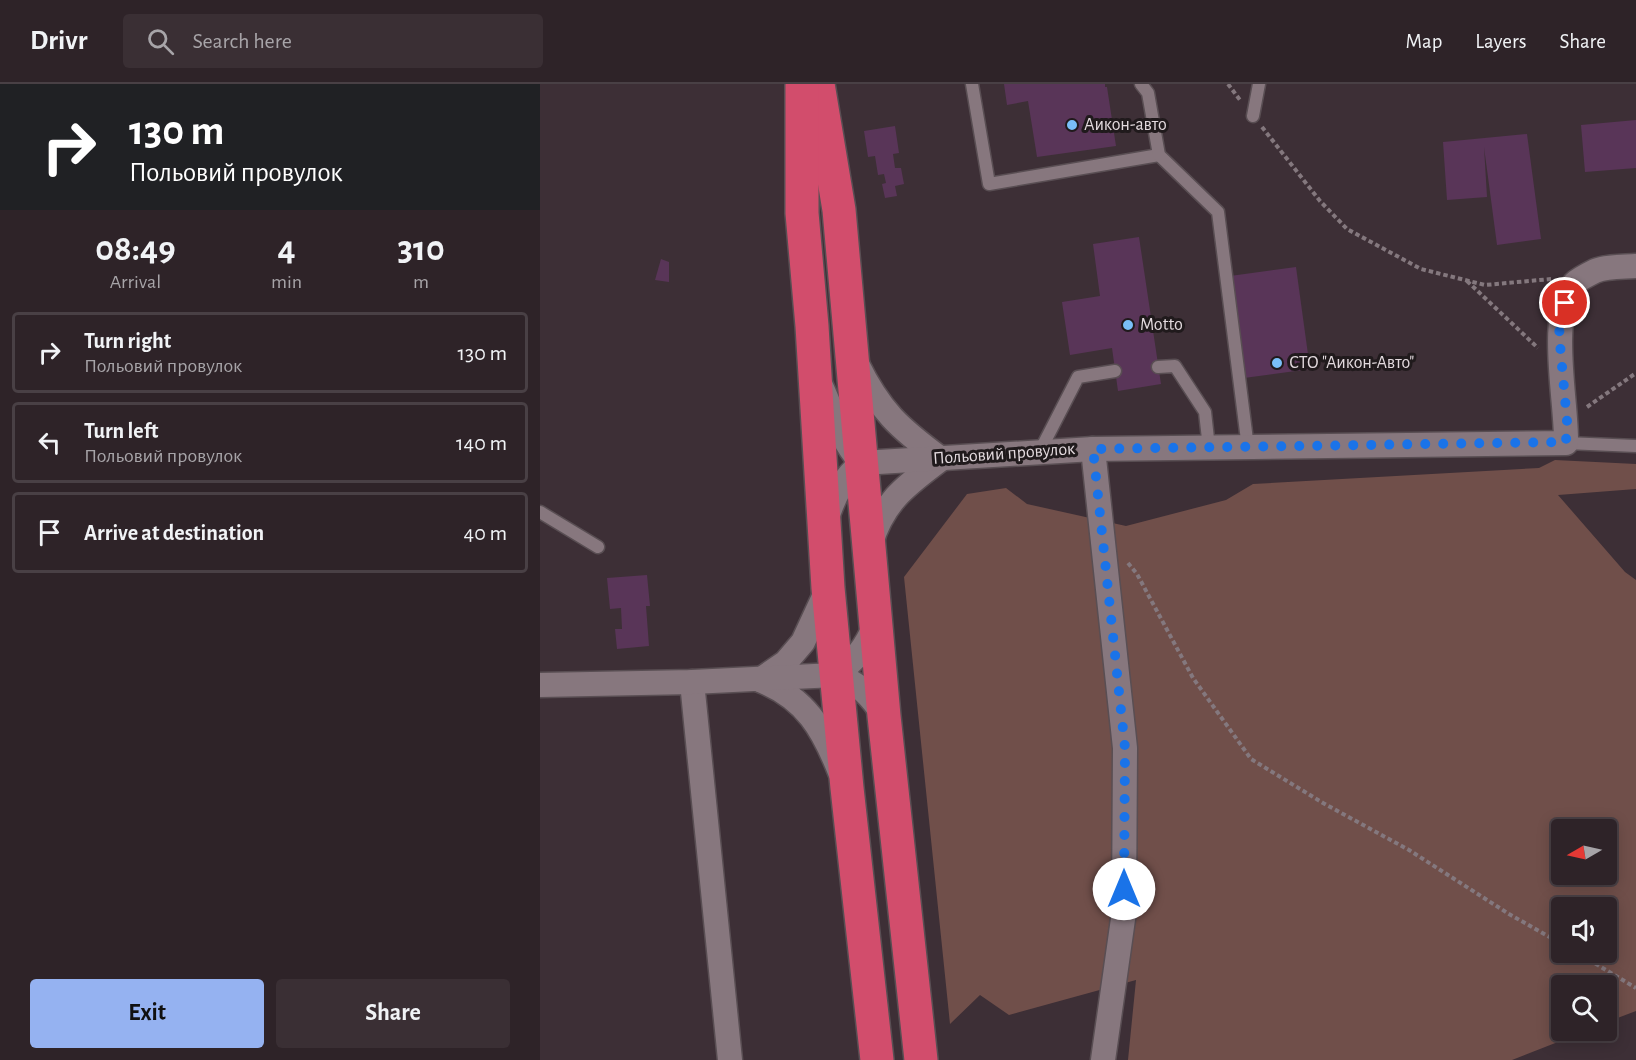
<!DOCTYPE html>
<html lang="en">
<head>
<meta charset="utf-8">
<style>
  body { margin:0; font-family:"Alegreya Sans",sans-serif; background:#3a2f34; color:#f1f3f6; height:100vh; display:flex; flex-direction:column; font-size:22px; white-space:nowrap }
  * { box-sizing:border-box; margin:0 }
  p { font-size:20px; color:#a7a4a8 }
  .icon { flex:none; width:33px; height:33px; fill:none; stroke:currentColor; stroke-width:2; stroke-linecap:round; stroke-linejoin:round }
  .map { position:relative; flex:1; overflow:hidden }
  .sheet { display:flex; flex-direction:column; background:#2e2328; width:540px }
  .sheet>* { flex:none }
  .hud { background:#202124; color:#fff; overflow:hidden }
  .needle { width:39px; rotate:261deg }
  .fabs { position:absolute; left:1011px; top:735px; display:grid; gap:12px }
  .fabs a { display:grid; place-items:center; width:66px; height:66px; border-radius:6px; background:#2e2328; box-shadow:0 3px 15px #0003,0 0 0 2px #494045; font-size:30px }
  .pin { position:absolute; display:grid; place-items:center; width:51px; height:51px; color:#fff; margin:-26px; border:3px solid #fff; border-radius:50%; box-shadow:0 2px 6px #0007 }
  .me { position:absolute; width:66px; margin:-33px; rotate:0deg; stroke-linejoin:round; filter:drop-shadow(0 0 4px #0008) }
  .turn { display:flex; align-items:center; gap:21px; height:126px; padding:0 30px; font-size:27px }
  .turn .icon { width:78px; height:78px; stroke-width:2.5 }
  .turn b { display:block; font-size:42px; line-height:51px }
  .eta { display:flex; justify-content:space-evenly; align-items:center; height:102px; text-align:center }
  .eta b { font-size:36px; font-weight:700; line-height:42px }
  .button { display:flex; gap:12px; margin-top:auto; padding:12px 30px }
  .button a { flex:1; height:69px; border-radius:6px; background:#95b2f1; color:#111; font-size:24px; font-weight:700; line-height:69px; text-align:center }
  .button a+a { background:#3a2f34; color:#f1f3f6 }
  ul { padding:0; list-style:none }
  li { display:flex; align-items:center; gap:18px; height:81px; margin:0 12px 9px; padding:0 18px; border:3px solid #494045; border-radius:6px }
  li div { flex:1 }
  li b { display:block; font-size:22px }
  li em { font-style:normal }
  header { display:flex; align-items:center; gap:36px; box-sizing:border-box; height:84px; padding:0 30px; background:#2e2328; border-bottom:2px solid #494045 }
  header strong { font-size:28px }
  nav { display:flex; gap:33px; margin-inline-start:auto; font-size:21px }
  .search { width:420px; height:54px; background:#3a2f34; display:flex; align-items:center; gap:15px; box-sizing:border-box; padding:0 21px; border-radius:6px; color:#a7a4a8; font-size:22px }
  main { display:flex; flex:1; min-height:0 }
  .map>svg:first-child { display:block }
  .green { fill:#704f4a; fill-rule:evenodd }
  .building { fill:#593558 }
  .lines { fill:none; stroke-linecap:round; stroke-linejoin:round }
  .lane-casing { stroke:#594e53; stroke-width:15 }
  .street-casing { stroke:#594e53; stroke-width:27 }
  .highway-casing { stroke:#594e53; stroke-width:36 }
  .path { stroke:#84787e; stroke-width:4; stroke-dasharray:4.5 3; stroke-linecap:butt }
  .lane { stroke:#87777e; stroke-width:12 }
  .street { stroke:#87777e; stroke-width:24 }
  .highway { stroke:#d24d6c; stroke-width:33 }
  .route { stroke:#1a73e8; stroke-width:10; stroke-dasharray:0 18 }
  .poi-dot { fill:#79bff8; stroke:#201a1c; stroke-width:2 }
  .labels { text-anchor:middle; dominant-baseline:central; stroke-width:6; stroke-linejoin:round; paint-order:stroke }
  .poi-label { font-size:18px; fill:#e3dade; stroke:#201a1c; text-anchor:start }
  .street-label { font-size:18px; fill:#e3dade; stroke:#201a1c }
</style>
</head>
<body>
<header>
<strong>Drivr</strong>
<div class="search"><svg class="icon" aria-label="search" viewBox="0 0 24 24"><circle cx="10" cy="10" r="6"/><path d="M15 15l6 6"/></svg>Search here</div>
<nav><a>Map</a><a>Layers</a><a>Share</a></nav>
</header>
<main>
<section class="sheet">
<div class="hud">
<div class="turn"><svg class="icon" aria-label="right" viewBox="0 0 24 24"><path d="M7 20v-9h11M14 6l5 5-5 5"/></svg><div><b>130 m</b>Польовий провулок</div></div>
</div>
<div class="eta">
<div><b>08:49</b><p>Arrival</p></div>
<div><b>4</b><p>min</p></div>
<div><b>310</b><p>m</p></div>
</div>
<ul>
<li><svg class="icon" aria-label="right" viewBox="0 0 24 24"><path d="M7 20v-9h11M14 6l5 5-5 5"/></svg><div><b>Turn right</b><p>Польовий провулок</p></div><em>130 m</em></li>
<li><svg class="icon" aria-label="left" viewBox="0 0 24 24"><path d="M17 20v-9H6M10 6l-5 5 5 5"/></svg><div><b>Turn left</b><p>Польовий провулок</p></div><em>140 m</em></li>
<li><svg class="icon" aria-label="arrive" viewBox="0 0 24 24"><path d="M6 21V4h12l-3 4 3 4H6"/></svg><div><b>Arrive at destination</b></div><em>40 m</em></li>
</ul>
<div class="button"><a>Exit</a><a>Share</a></div>
</section>
<div class="map">
<svg width="1096" height="976" viewBox="0 0 1096 976">
  <rect width="100%" height="100%" fill="#3d2f36"/>
  <!-- green -->
  <path class="green" d="M1015,376L1096,380V405L1018,411L1085,488L1096,496V927L1067,938L1066,902H1022V946L1046,947L972,976H588L596,896L469,931L440,911L410,940L364,493L427,410L466,404L487,420L586,442L686,416L713,400L999,384ZM1022,746H1066V790H1022ZM1022,824H1066V868H1022Z"/>
  <!-- building -->
  <g class="building">
    <polygon points="464,0 565,0 565,3 567,3 576,62 497,73 488,17 467,21"/>
    <polygon points="1096,36 1096,84 1045,88 1041,41"/>
    <polygon points="355,42 359,69 353,70 355,84 361,84 364,100 355,102 357,112 345,114 342,100 346,99 344,90 338,91 335,72 328,73 324,47"/>
    <polygon points="987,50 1001,155 957,161 944,63 947,113 907,116 903,58"/>
    <polygon points="599,153 621,300 578,307 572,264 530,271 522,218 560,212 553,160"/>
    <polygon points="121,175 129,178 129,198 115,196"/>
    <polygon points="756,183 770,285 704,294 690,192"/>
    <polygon points="107,491 110,522 106,522 109,562 77,565 75,545 82,545 81,524 70,525 67,494"/>
  </g>
  <g class="lines">
    <!-- lane casing -->
    <g class="lane-casing">
      <g id="lane">
        <polyline points="432,0 449,100 619,71"/>
        <polyline points="601,0 608,9 619,71 678,128 708,364"/>
        <polyline points="713,32 719,0"/>
        <polyline points="618,283 635,282 665,328 669,364"/>
        <polyline points="1026,359 1096,362"/>
        <polyline points="500,367 538,293 575,287"/>
        <polyline points="0,428 58,463"/>
      </g>
    </g>
    <!-- street casing -->
    <g class="street-casing">
      <g id="street">
        <path d="M317,280C340,327 359,344 401,375C367,401 344,416 331,459"/>
        <path d="M281,302C293,328 301,356 320,377"/>
        <polyline points="553,365 585,664 584,828 563,976"/>
        <path d="M322,379L553,365L1026,359C1027,317 1007,231 1035,199C1039,195 1049,190 1055,187C1066,182 1084,183 1096,182"/>
        <path d="M287,434C294,412 303,394 322,379"/>
        <path d="M295,591C315,577 326,563 335,541"/>
        <polyline points="220,596 246,578 263,558 288,504"/>
        <path d="M222,597C266,615 283,645 300,688"/>
        <polyline points="152,598 190,976"/>
        <path d="M0,601L152,598L295,591C318,598 331,612 344,632"/>
      </g>
    </g>
    <!-- highway casing -->
    <g class="highway-casing">
      <g id="highway">
        <polyline points="278,0 299,126 344,632 381,976"/>
        <polyline points="262,2 262,129 272,242 288,504 307,704 337,976"/>
      </g>
    </g>
    <!-- path -->
    <g class="path">
      <polyline points="688,0 700,16"/>
      <polyline points="722,43 780,117 807,145 881,185 945,201 1011,195"/>
      <polyline points="927,197 998,264"/>
      <polyline points="1047,323 1096,289"/>
      <polyline points="588,479 597,490 653,594 711,675 783,719 869,766 969,830 1022,860"/>
      <polyline points="1036,868 1096,904"/>
    </g>
    <!-- lane -->
    <use href="#lane" class="lane"/>
    <!-- street -->
    <use href="#street" class="street"/>
    <!-- highway -->
    <use href="#highway" class="highway"/>
  </g>
  <g class="lines">
    <!-- route -->
    <polyline class="route" points="584,805 585,664 553,365 1026,358 1027,337 1019,249 1025,219"/>
  </g>
  <!-- markers -->
  <g class="poi-dot">
    <circle cx="532" cy="41" r="6"/>
    <circle cx="588" cy="241" r="6"/>
    <circle cx="737" cy="279" r="6"/>
  </g>
  <g class="labels">
    <!-- poi labels -->
    <g class="poi-label">
      <text x="544" y="41">Аикон-авто</text>
      <text x="600" y="241">Motto</text>
      <text x="749" y="279">СТО "Аикон-Авто"</text>
    </g>
    <!-- street labels -->
    <g class="street-label">
      <text transform="translate(464 370) rotate(-4)">Польовий провулок</text>
    </g>
  </g>
</svg>
<div class="fabs">
<a><svg class="needle" viewBox="-14 -14 28 28"><path d="M0-13l5 13h-10z" fill="#e53935"/><path d="M0 13l5-13h-10z" fill="#a7a4a8"/></svg></a>
<a><svg class="icon" aria-label="sound" viewBox="0 0 24 24"><path d="M4 9h4l5-4v14l-5-4H4zM17 9q2 3 0 6"/></svg></a>
<a><svg class="icon" aria-label="search" viewBox="0 0 24 24"><circle cx="10" cy="10" r="6"/><path d="M15 15l6 6"/></svg></a>
</div>
<div class="pin" style="left:1025px;top:219px;background:#d93025"><svg class="icon" aria-label="arrive" viewBox="0 0 24 24"><path d="M6 21V4h12l-3 4 3 4H6"/></svg></div>
<svg class="me" style="left:584px;top:805px" viewBox="-20 -20 40 40"><circle r="19" fill="#fff"/><path d="M0-13L10 11 0 6-10 11z" fill="#1a73e8"/></svg>
</div>
</main>
</body>
</html>
